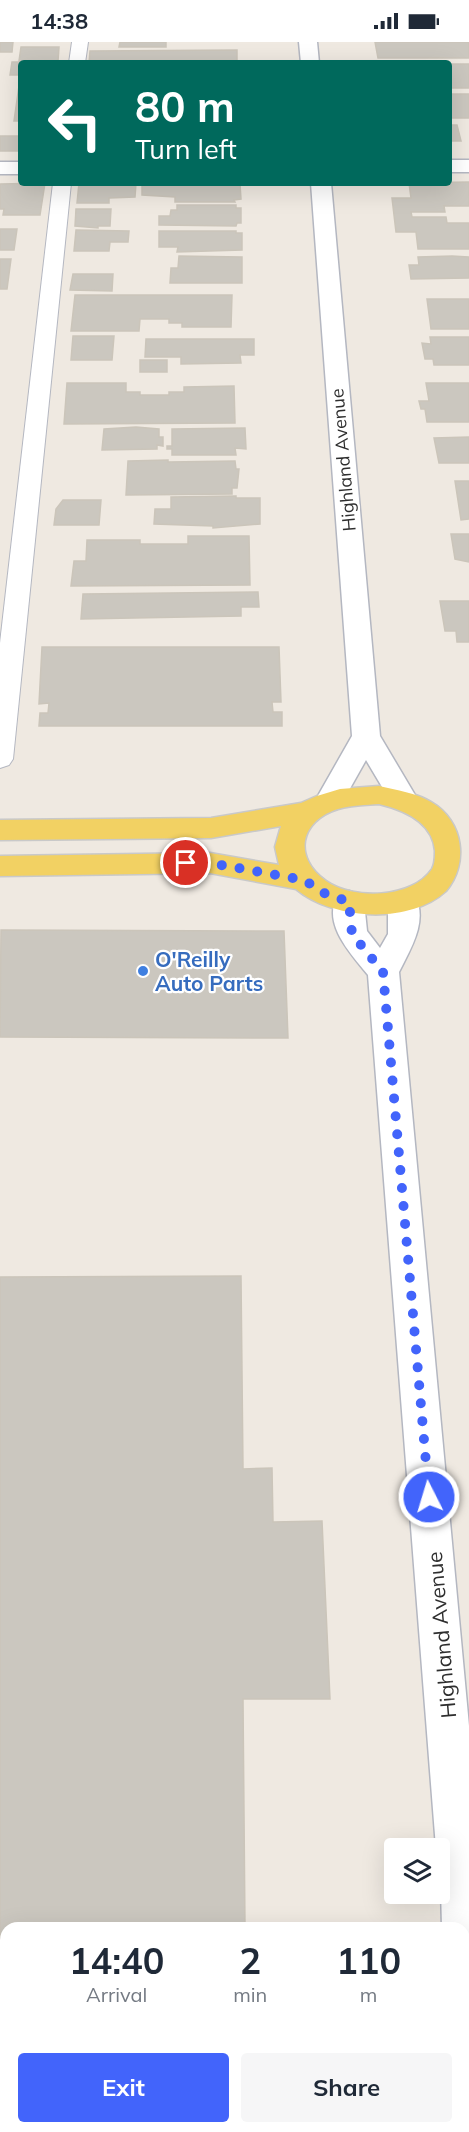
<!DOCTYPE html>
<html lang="en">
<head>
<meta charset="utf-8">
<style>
  body { margin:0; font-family:Mulish,sans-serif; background:#f6f6f7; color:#1f2937; height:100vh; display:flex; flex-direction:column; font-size:22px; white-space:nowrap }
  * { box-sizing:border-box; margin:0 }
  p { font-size:20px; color:#747a83 }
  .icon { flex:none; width:33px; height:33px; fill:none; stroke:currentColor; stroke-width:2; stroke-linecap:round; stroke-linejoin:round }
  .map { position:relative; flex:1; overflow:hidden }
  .details { position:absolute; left:0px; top:1880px; width:470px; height:212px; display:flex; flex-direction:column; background:#fff; border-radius:18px 18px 0 0; box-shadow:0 6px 24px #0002 }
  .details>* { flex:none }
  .hud { position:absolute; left:18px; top:18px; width:434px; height:126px; border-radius:6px; box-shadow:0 6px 24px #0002; background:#00695c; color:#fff; overflow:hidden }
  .fabs { position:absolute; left:384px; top:1796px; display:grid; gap:12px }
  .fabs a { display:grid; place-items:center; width:66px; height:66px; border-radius:6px; background:#fff; box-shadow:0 6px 24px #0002; font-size:30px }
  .pin { position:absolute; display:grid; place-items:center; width:51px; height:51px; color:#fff; margin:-26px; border:3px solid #fff; border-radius:50%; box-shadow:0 2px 6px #0007 }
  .me { position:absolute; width:66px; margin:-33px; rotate:355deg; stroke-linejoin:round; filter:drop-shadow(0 0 4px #0008) }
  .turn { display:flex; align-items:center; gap:21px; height:126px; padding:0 18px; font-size:27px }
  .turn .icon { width:78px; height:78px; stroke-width:2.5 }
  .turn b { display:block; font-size:42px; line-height:51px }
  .eta { display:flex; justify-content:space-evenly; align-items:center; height:102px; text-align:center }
  .eta b { font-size:36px; font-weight:700; line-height:42px }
  .action { display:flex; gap:12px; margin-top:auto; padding:12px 18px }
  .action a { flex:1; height:69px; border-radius:6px; background:#4264fb; color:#fff; font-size:24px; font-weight:700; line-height:69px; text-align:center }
  .action a+a { background:#f6f6f7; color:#1f2937 }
  .status { display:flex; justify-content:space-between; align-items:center; height:42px; padding:0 30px; background:#fff; direction:ltr }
  .status svg { height:16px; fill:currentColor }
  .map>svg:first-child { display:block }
  .building { fill:#cbc7bf; stroke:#cbc5ba; stroke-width:1.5 }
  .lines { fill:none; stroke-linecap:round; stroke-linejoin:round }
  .lane-casing { stroke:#b4b7c1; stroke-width:2 }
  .street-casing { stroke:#b4b7c1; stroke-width:3 }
  .primary-casing { stroke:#c9c9c9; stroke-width:3 }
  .lane { fill:#fff; fill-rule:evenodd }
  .street { fill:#fff; fill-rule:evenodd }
  .primary { fill:#f2d163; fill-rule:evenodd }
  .route { stroke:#4264fb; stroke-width:10; stroke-dasharray:0 18 }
  .shop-dot { fill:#3f7fe0; stroke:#fff; stroke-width:2 }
  .labels { text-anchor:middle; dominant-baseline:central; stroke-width:4.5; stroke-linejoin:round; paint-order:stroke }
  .far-street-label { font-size:18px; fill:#2e2e2e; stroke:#fff }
  .shop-label { font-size:21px; font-weight:bold; fill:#366cbe; stroke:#fff; text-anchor:start }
  .street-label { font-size:21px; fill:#2e2e2e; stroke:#fff }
</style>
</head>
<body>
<div class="status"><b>14:38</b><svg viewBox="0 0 49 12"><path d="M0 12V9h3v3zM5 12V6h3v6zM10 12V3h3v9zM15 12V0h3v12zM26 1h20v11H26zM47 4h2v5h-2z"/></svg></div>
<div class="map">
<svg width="469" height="2090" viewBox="0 0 469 2090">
  <rect width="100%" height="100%" fill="#efe9e1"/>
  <!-- building -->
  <g class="building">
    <polygon points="0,0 13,0 12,10 0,10"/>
    <polygon points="120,0 166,0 166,5 119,5"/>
    <polygon points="375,0 469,0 469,16 378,16"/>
    <polygon points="21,5 59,5 58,19 19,19"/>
    <polygon points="237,8 237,21 89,21 90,9"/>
    <polygon points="12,20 57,20 21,21 21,33 10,33"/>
    <rect x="448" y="22" width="21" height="24"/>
    <polygon points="20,37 21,79 14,79"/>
    <rect x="448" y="52" width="21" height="24"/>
    <polygon points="448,83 457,83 461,99 448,99"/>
    <rect x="0" y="94" width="21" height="15"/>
    <polygon points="469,140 469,164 444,164 445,170 411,170 412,175 446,175 447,181 469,181 469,207 418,207 416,190 396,190 392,156 411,156 409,141"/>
    <polygon points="45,141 40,173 3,173 4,167 0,167 0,142"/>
    <polygon points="79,141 136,141 135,155 109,156 109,161 77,161"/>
    <polygon points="163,141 240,142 241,157 234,158 235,160 175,160 175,155 142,153 142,143 163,143"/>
    <polygon points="177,163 236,163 236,166 241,166 241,181 237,181 236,184 159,183 159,174 170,174 171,168 177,168"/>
    <polygon points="76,167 111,167 110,184 98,184 98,186 75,184"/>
    <polygon points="0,187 17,187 14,208 0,208"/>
    <polygon points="76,188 129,189 128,200 110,200 109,209 74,209"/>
    <polygon points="159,189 236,189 236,191 242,191 242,208 177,210 178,205 159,205"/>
    <polygon points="179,214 242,215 242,241 170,241 171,226 178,226"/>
    <polygon points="452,214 469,215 469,236 411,237 409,223 419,223 418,215"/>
    <polygon points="0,217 11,217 7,247 0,247"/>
    <polygon points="73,232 113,232 112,249 70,248"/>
    <polygon points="75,253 232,253 231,285 182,285 182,281 169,281 169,277 140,277 139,289 71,289"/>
    <polygon points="427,257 469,257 469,287 431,287"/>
    <polygon points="73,294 114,294 112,318 71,318"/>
    <polygon points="430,295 469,295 469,323 434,323 433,317 425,317 422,301 431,302"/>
    <polygon points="146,297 254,297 254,313 240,313 241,321 181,322 181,315 145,315"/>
    <rect x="140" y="318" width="27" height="12"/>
    <polygon points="67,341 126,341 126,350 140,350 140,353 169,353 169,350 184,350 184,345 234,344 235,381 64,382"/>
    <polygon points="426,341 469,341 469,380 427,380 425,367 421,367 419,359 429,359"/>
    <polygon points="136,385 159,387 159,395 163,395 163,404 157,403 157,407 102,408 104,387"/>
    <polygon points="245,386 246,407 235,406 236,413 172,413 172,407 167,407 167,404 172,404 172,387"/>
    <polygon points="469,395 469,421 439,421 434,396"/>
    <polygon points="168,418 168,420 235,419 236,427 239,427 237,446 232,446 232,452 126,453 128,419"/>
    <polygon points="455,439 469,439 469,477 461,478"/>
    <polygon points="236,454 236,456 260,456 260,482 213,486 213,484 154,482 155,467 171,467 171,455"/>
    <polygon points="63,458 101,458 99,483 54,483 56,467"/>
    <polygon points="451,492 469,492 469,520 455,517"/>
    <polygon points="188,494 249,494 250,543 71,544 74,519 86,519 87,498 140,498 140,502 188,502"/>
    <polygon points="258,550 259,565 241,565 241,574 81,577 83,552"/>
    <polygon points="440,559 469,559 469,600 457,600 456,589 445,589"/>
    <polygon points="42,605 279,605 281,660 272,660 273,670 282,670 282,684 39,684 40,671 48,671 49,661 39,662"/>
    <polygon points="1,888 284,889 288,996 0,995"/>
    <polygon points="241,1234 243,1427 272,1426 273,1480 322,1479 330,1657 243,1657 245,1886 6,1886 6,2085 247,2085 247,2090 0,2090 0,1235"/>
  </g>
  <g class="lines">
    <!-- lane casing -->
    <g class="lane-casing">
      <g id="lane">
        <polygon points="72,0 88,0 85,21 69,21"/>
        <polygon points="53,141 71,141 13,717 9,723 0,726 0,601"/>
      </g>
    </g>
    <!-- street casing -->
    <g class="street-casing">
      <g id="street">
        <polygon points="299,0 317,0 319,21 301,21"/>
        <rect x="448" y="118" width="21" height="12"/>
        <rect x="0" y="120" width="21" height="12"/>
        <polygon points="311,141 331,141 380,694 418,758 414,765 404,768 394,765 366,718 339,766 329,769 319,766 315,759 352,694"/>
        <path d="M403,848L414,852C429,878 411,906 399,930L469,1684V1956L464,1954V1886H442L440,1806H436L368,933C351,912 321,881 338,853L349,849L360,853L364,860L367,889L380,906L388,892V859L392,852Z"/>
      </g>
    </g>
    <!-- primary casing -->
    <g class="primary-casing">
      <path id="primary" d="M379,744C397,748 416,751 431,760C464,779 469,822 446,849C409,883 333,878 296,847L210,831L0,834V814L210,811L279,823L275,805L281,784L211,796L0,798V778L211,776L301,761L317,754L340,747ZM379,762C404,768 433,780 435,809C435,814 435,822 432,827C412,857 353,858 326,839C293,816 299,779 338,767C351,763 366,763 379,762Z"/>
    </g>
    <!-- lane -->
    <use href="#lane" class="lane"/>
    <!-- street -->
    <use href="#street" class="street"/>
    <!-- primary -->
    <use href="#primary" class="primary"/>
  </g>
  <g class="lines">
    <!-- route -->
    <polyline class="route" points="186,821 210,821 304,838 324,851 349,860 352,892 383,930 429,1455"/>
  </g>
  <!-- markers -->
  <circle class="shop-dot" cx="143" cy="929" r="6"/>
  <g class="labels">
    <!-- far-street labels -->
    <g class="far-street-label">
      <text transform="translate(343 418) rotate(-95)">Highland Avenue</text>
    </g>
    <!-- shop labels -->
    <g class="shop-label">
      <text x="155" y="917">O'Reilly<tspan x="155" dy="24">Auto Parts</tspan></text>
    </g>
    <!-- street labels -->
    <g class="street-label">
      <text transform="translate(441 1593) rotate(-95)">Highland Avenue</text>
    </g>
  </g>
</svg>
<div class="fabs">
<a><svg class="icon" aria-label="layers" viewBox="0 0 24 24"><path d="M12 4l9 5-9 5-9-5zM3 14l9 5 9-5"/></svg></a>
</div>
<div class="pin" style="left:186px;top:821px;background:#d93025"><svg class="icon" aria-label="arrive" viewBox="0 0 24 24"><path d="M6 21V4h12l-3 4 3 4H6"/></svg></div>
<svg class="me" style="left:429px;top:1455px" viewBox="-20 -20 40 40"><circle r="17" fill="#4264fb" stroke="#fff" stroke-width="3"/><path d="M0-11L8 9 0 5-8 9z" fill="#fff"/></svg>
<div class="hud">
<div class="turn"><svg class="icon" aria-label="left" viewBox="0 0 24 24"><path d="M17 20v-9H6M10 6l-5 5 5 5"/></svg><div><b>80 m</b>Turn left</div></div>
</div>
<section class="details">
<div class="eta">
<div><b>14:40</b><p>Arrival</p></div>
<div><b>2</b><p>min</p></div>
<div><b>110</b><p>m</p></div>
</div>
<div class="action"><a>Exit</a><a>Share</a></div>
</section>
</div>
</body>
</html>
